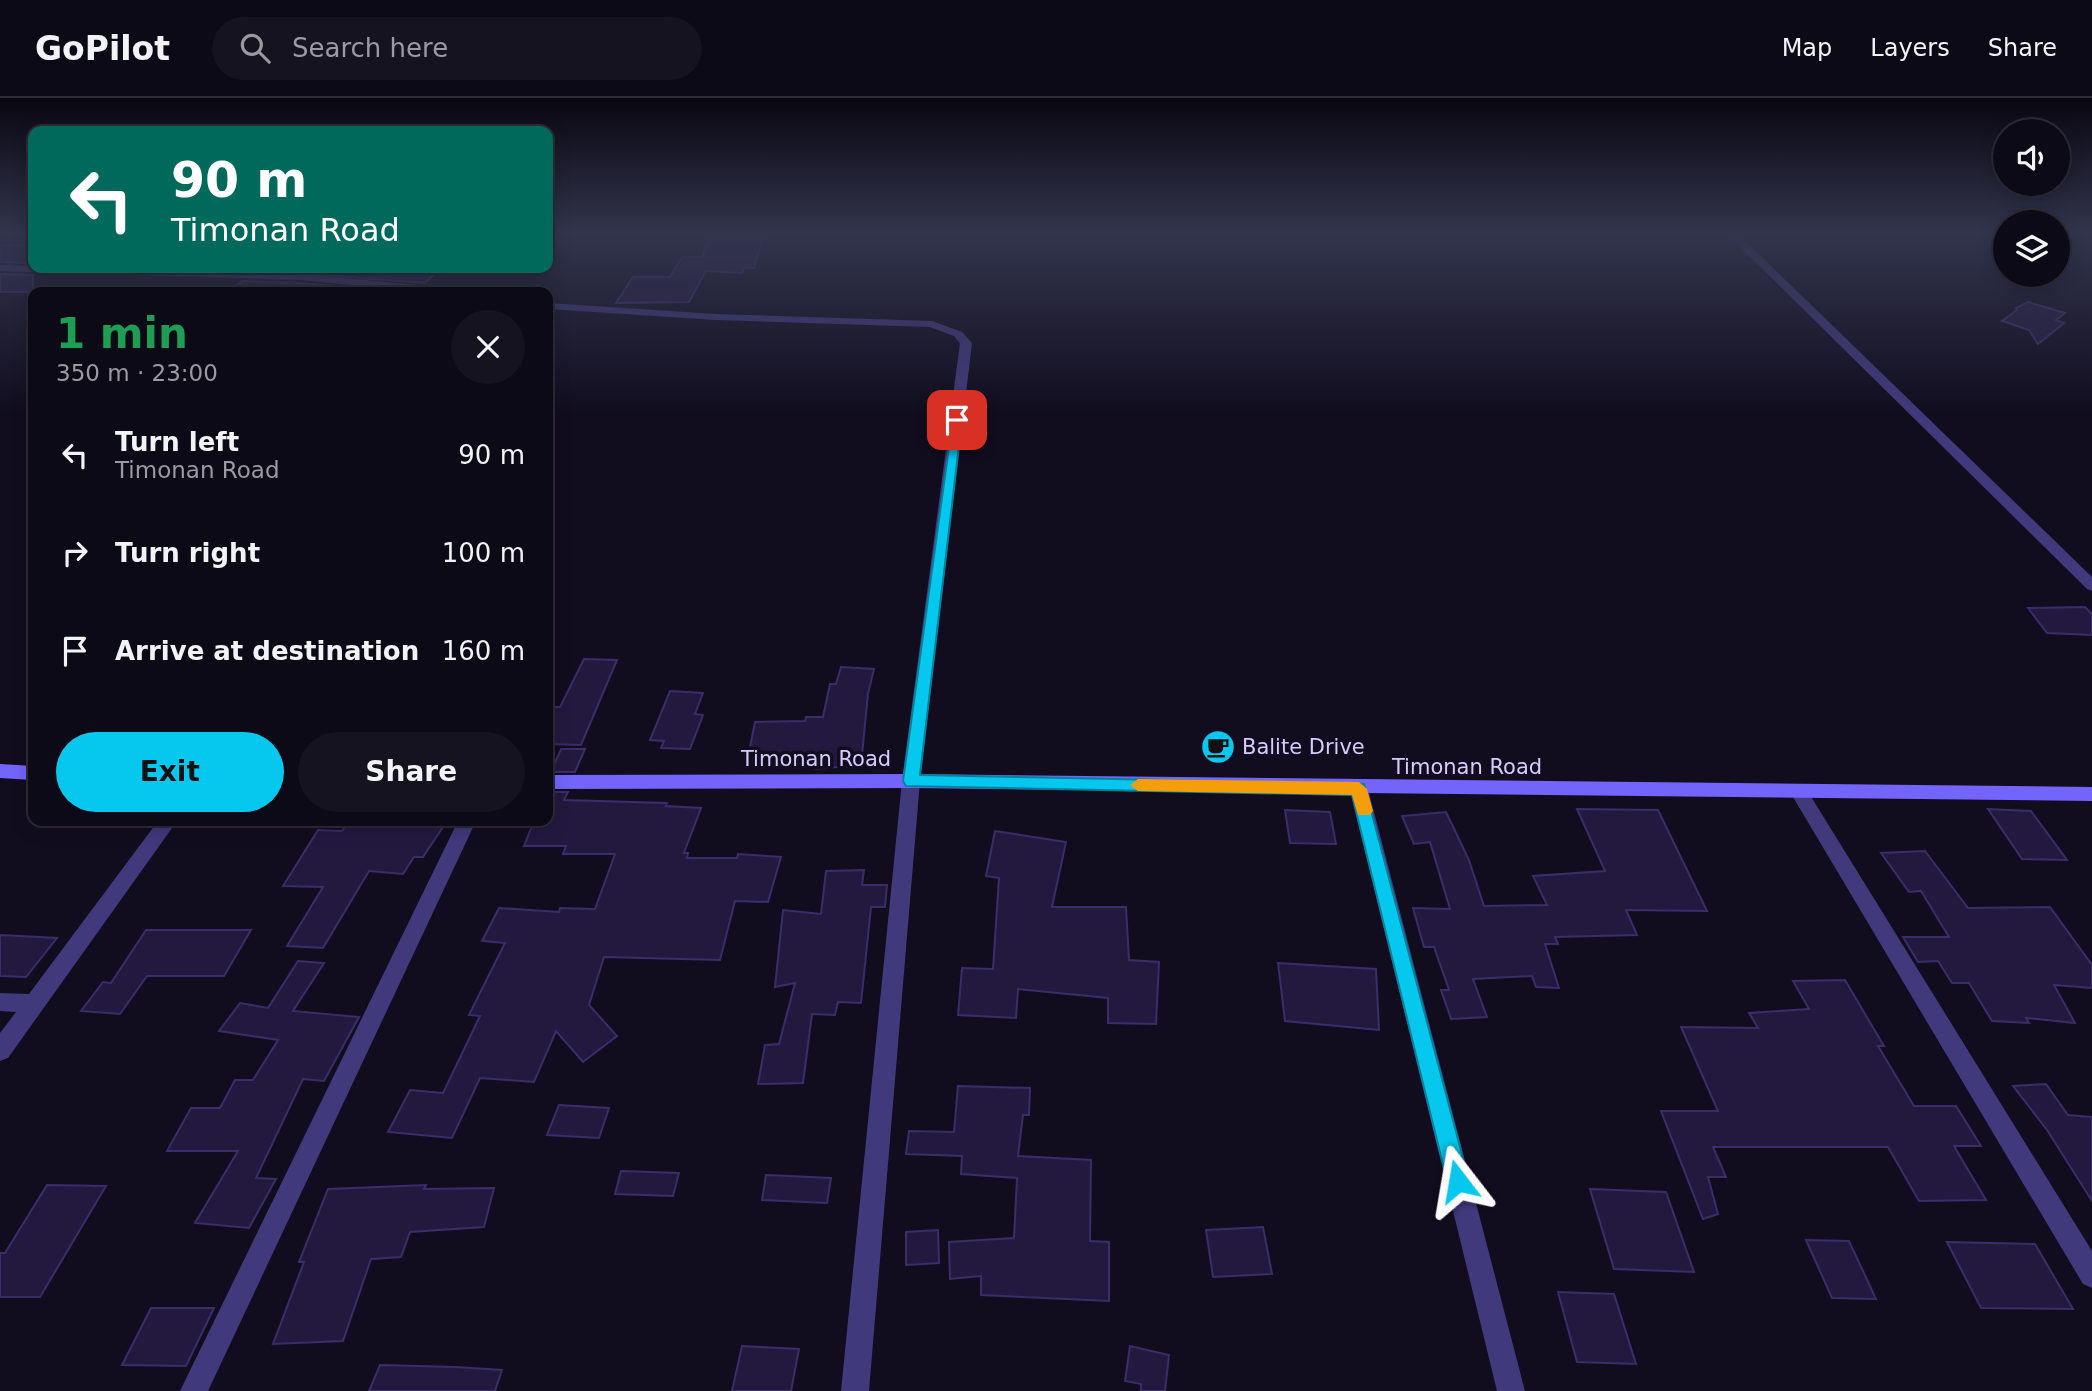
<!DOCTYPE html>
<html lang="en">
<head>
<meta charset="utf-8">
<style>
  body { margin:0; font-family:"DejaVu Sans",sans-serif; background:#161320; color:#f1f3f6; height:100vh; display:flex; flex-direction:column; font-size:26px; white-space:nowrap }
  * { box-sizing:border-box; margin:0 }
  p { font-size:23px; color:#9a9aa1 }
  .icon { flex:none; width:38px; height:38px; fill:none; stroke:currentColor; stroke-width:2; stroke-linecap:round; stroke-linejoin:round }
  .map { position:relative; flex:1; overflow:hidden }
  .panel { position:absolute; left:28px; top:189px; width:525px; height:539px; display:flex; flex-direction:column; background:#0d0a17; border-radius:14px; box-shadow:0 4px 18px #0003,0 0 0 2px #2d2b36 }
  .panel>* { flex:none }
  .banner { position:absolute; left:28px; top:28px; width:525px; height:147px; border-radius:14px; box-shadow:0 4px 18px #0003,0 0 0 2px #2d2b36; background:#00695c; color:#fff; overflow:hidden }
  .tools { position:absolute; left:1993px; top:21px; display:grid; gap:14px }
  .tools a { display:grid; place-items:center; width:77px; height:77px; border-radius:50%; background:#0d0a17; box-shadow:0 4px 18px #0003,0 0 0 2px #2d2b36; font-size:35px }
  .pin { position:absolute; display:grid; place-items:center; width:60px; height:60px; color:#fff; margin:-30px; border-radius:14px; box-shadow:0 4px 10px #0006 }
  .me { position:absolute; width:77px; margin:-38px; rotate:346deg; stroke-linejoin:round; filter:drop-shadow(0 0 5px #0008) }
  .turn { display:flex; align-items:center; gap:24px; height:147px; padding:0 28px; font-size:32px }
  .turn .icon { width:91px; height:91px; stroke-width:2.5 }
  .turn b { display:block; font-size:49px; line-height:60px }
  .round { display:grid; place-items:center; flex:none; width:74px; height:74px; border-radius:37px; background:#161320 }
  .summary { display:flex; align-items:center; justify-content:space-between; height:119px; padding:0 28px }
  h1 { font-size:42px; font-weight:600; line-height:52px; color:#1e9e55 }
  .cta { display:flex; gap:14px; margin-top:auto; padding:14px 28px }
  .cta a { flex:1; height:80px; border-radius:42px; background:#06c8ef; color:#111; font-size:28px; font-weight:600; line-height:80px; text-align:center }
  .cta a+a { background:#161320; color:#f1f3f6 }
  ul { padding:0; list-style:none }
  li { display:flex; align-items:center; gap:21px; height:98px; padding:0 28px }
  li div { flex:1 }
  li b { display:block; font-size:26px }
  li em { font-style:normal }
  header { display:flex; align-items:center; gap:42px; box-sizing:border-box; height:98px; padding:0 35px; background:#0d0a17; border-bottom:2px solid #2d2b36 }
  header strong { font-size:33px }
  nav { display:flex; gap:38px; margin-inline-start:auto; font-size:24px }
  .search { width:490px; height:63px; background:#161320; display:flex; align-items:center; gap:18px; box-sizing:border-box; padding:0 24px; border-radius:38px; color:#9a9aa1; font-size:26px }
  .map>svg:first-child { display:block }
  .building { fill:#23193f; stroke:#3c2c6a; stroke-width:2 }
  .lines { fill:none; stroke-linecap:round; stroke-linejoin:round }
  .street { fill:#40397c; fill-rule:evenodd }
  .secondary { fill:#7365fb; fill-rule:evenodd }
  .route { fill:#06c8ef; stroke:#04829b; stroke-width:2 }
  .slow { fill:#f59e0b }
  .labels { text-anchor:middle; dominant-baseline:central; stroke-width:7; stroke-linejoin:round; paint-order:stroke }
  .poi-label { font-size:21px; fill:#d5ccfe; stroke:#110d1f; text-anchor:start }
  .street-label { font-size:21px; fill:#d5ccfe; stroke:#110d1f }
</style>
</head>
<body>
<header>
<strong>GoPilot</strong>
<div class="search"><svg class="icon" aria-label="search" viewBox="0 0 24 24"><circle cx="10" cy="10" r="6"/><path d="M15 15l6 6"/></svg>Search here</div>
<nav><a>Map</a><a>Layers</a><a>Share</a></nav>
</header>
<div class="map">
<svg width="2092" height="1293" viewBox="0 0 2092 1293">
  <rect width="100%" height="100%" fill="#110d1f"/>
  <!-- building -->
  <g class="building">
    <polygon points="712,134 765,134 754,170 744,170 742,175 706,173 689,204 616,205 633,179 670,179 682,159 702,159"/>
    <polygon points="0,147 33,147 33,165 0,164"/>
    <polygon points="258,170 441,170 425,185 256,172"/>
    <polygon points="0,176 33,177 33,194 0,194"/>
    <polygon points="242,183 300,185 403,194 228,194"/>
    <polygon points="2028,204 2065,215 2056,222 2064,225 2038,246 2029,232 2002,223 2017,212 2016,210"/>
    <polygon points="2085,509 2092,516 2092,537 2047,535 2028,510"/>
    <polygon points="584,561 617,562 581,647 548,646 548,609 560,609"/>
    <polygon points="841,569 874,571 868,596 861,667 816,671 817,663 799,664 800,659 748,659 755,624 805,623 806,619 823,619 830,586 836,586"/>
    <polygon points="670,593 703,595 695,616 703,617 690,651 661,650 664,643 650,642"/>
    <polygon points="561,651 585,651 575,674 551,674"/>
    <polygon points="548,694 568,694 564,702 667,705 666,708 701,710 684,755 688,755 687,760 737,760 738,756 781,759 768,804 735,803 720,862 604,859 589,907 617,938 583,964 556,933 534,984 480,980 452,1040 388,1034 410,992 443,995 480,918 469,917 505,845 482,843 499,810 559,814 560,810 595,811 615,756 563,756 566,748 524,748 534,723 548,723"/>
    <polygon points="1577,711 1658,712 1707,813 1626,812 1637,837 1555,839 1558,846 1545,846 1559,890 1536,889 1532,878 1473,881 1487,919 1451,921 1441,892 1449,892 1434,849 1424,849 1413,810 1450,811 1430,744 1414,746 1402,718 1446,714 1469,762 1484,808 1547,807 1533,778 1605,773"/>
    <polygon points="1988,711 2031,713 2067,762 2022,761"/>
    <polygon points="1285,712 1330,714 1336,746 1290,745"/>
    <polygon points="349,723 447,723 423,759 414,759 403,776 369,773 323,850 287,848 323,789 283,788 318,732 342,733"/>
    <polygon points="995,733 1066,744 1052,809 1126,809 1129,862 1159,864 1156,926 1108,925 1108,900 1018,891 1016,920 958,917 962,870 993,871 999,780 986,778"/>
    <polygon points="1925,753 1968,810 2050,809 2092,867 2092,890 2054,887 2075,925 2026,920 2029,925 1992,923 1969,885 1952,885 1938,863 1918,864 1903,839 1949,839 1921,793 1909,794 1881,755"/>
    <polygon points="864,772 862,787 887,787 885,809 871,809 861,905 838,904 835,917 812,916 803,985 758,986 765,947 779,946 795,885 775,889 783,812 821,816 826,773"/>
    <polygon points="146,832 251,832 224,878 147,878 120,916 81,913 103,884 111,885"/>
    <polygon points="0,837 57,840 26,879 0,878"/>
    <polygon points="298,863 324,865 293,913 359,919 324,983 303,981 256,1080 276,1081 249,1130 195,1125 238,1053 167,1053 191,1010 220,1010 235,982 253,982 278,942 219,933 240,905 268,910"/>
    <polygon points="1278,865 1376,871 1379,932 1285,923"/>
    <polygon points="1845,882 1884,948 1878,948 1914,1008 1956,1008 1981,1048 1954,1048 1986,1102 1919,1103 1888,1049 1713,1049 1726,1079 1708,1079 1718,1116 1703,1121 1661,1013 1718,1013 1681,929 1758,930 1749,915 1809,911 1793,883"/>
    <polygon points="2046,986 2068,1017 2092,1019 2092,1103 2047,1032 2013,988"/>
    <polygon points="958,988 1030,990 1029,1017 1023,1017 1018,1058 1091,1062 1090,1143 1109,1144 1109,1203 981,1197 981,1178 950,1181 949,1144 1014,1140 1017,1080 961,1076 962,1058 906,1056 909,1033 954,1034"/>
    <polygon points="559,1007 609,1010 599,1040 547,1037"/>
    <polygon points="621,1073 679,1075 673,1098 615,1096"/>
    <polygon points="766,1077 831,1080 827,1105 762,1102"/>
    <polygon points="47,1087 106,1088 40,1199 0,1199 0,1155 5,1155"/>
    <polygon points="426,1087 424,1091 494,1090 484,1129 410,1134 401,1159 371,1161 343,1243 273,1246 304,1164 299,1164 328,1091"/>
    <polygon points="1590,1091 1666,1094 1694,1174 1614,1171"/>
    <polygon points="1263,1129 1272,1176 1213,1179 1206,1132"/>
    <polygon points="938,1132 939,1165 906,1167 906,1134"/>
    <polygon points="1806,1142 1849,1143 1876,1201 1832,1200"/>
    <polygon points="1947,1144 2035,1146 2073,1211 1981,1210"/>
    <polygon points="1558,1194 1614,1196 1636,1266 1577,1264"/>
    <polygon points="151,1210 214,1210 186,1268 122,1267"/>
    <polygon points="742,1248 799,1251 791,1293 732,1293"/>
    <polygon points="1130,1248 1169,1257 1165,1293 1141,1293 1141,1286 1125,1283"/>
    <polygon points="380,1267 455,1269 502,1272 495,1293 369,1293"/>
  </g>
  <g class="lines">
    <!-- street -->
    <g class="street">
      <polygon points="1725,134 1736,134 2092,479 2092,493 2087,491"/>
      <polygon points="0,167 300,176 460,191 465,194 428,194 300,182 0,173"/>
      <polygon points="548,205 716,216 932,223 962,234 972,245 920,683 869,1293 841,1293 902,683 960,245 954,238 930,229 716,222 548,211"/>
      <polygon points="1359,684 1365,686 1368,691 1525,1293 1497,1293 1350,691 1353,686"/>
      <polygon points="1799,687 1805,689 2092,1153 2092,1190 2083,1186 1793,699 1790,694 1793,689"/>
      <polygon points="158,723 177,723 8,960 0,963 0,935 16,914 0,913 0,895 29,896"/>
      <polygon points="458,723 476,723 208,1293 180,1293"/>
    </g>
    <!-- secondary -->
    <g class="secondary">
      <polygon points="0,666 33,668 33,682 0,680"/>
      <polygon points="911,676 2092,689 2092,703 911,690 548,691 548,677"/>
    </g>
  </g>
  <!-- sky -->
  <linearGradient id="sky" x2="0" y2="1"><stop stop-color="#090711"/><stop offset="0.43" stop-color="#32354d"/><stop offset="1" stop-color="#32354d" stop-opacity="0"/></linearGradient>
  <rect width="2092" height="315" fill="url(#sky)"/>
  <!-- route -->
  <polygon class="route" points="953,320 962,322 920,677 1364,686 1469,1083 1466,1091 1458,1094 1450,1091 1447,1083 1352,697 906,688 903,683"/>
  <!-- slow -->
  <polygon class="slow" points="1138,681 1359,684 1367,691 1373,713 1370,717 1358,717 1352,697 1138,693 1130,687"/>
  <!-- icons -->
  <defs>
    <g id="cafe-disc" transform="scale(1.75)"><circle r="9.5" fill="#06c8ef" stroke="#110d1f"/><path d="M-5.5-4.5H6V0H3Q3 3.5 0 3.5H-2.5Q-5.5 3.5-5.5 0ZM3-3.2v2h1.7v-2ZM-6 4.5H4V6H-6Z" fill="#111"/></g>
  </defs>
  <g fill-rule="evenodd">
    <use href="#cafe-disc" x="1218" y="649"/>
  </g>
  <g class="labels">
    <!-- poi labels -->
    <g class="poi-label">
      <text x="1242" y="649">Balite Drive</text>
    </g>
    <!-- street labels -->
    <g class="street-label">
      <text x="816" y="661">Timonan Road</text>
      <text x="1467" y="669">Timonan Road</text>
    </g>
  </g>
</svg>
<div class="tools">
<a><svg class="icon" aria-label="sound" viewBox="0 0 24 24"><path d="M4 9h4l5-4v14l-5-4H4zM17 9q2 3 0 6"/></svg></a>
<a><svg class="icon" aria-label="layers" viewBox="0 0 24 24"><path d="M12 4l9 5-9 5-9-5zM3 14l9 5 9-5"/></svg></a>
</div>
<div class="pin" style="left:957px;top:322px;background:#d93025"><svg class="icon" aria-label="arrive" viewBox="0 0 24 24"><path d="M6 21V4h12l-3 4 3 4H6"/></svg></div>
<svg class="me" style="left:1458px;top:1083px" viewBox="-20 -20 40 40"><path d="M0-17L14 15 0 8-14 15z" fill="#06c8ef" stroke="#fff" stroke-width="4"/></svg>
<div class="banner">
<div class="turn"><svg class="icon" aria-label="left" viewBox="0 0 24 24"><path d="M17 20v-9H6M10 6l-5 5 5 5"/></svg><div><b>90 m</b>Timonan Road</div></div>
</div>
<section class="panel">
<div class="summary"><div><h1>1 min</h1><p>350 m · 23:00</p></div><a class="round"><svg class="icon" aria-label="close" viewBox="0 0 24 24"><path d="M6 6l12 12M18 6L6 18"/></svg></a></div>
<ul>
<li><svg class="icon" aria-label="left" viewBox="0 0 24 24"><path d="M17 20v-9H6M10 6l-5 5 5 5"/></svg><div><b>Turn left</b><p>Timonan Road</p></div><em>90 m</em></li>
<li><svg class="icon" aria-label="right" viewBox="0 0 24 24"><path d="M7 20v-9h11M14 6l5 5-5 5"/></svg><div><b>Turn right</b></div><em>100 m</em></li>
<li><svg class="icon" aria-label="arrive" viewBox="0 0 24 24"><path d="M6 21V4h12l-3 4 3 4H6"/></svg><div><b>Arrive at destination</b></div><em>160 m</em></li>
</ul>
<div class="cta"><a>Exit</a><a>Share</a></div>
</section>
</div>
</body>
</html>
